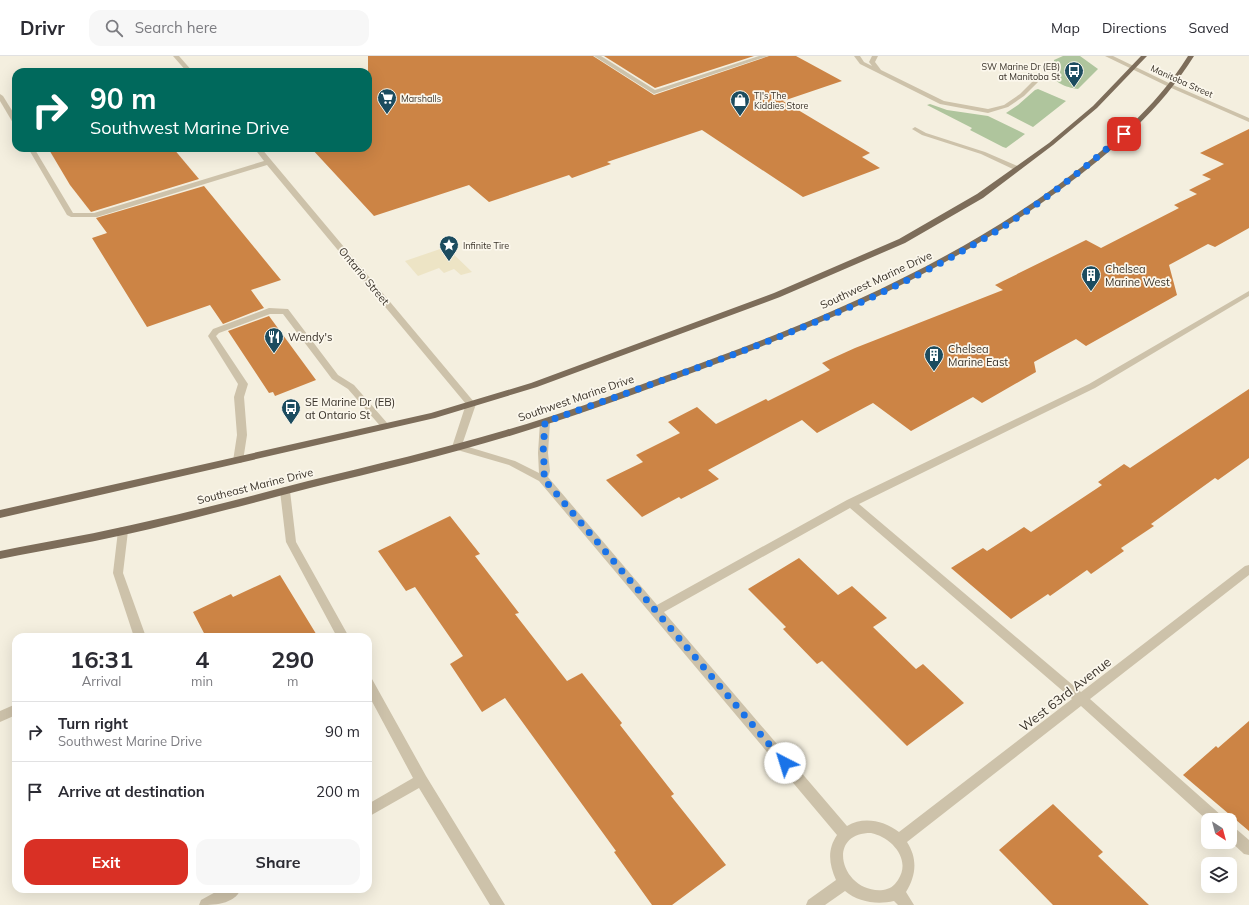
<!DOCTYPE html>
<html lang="en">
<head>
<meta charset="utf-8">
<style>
  body { margin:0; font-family:Mulish,sans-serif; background:#f7f7f7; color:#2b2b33; height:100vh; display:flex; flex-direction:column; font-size:15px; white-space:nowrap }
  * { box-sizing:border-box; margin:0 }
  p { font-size:13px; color:#7c7c81 }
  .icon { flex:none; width:22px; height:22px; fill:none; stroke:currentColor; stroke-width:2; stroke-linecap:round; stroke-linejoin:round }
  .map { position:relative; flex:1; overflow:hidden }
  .panel { position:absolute; left:12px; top:577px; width:360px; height:260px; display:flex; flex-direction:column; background:#fff; border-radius:12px; box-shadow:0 4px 16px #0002 }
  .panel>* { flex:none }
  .hud { position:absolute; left:12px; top:12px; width:360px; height:84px; border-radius:12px; box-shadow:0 4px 16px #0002; background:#00695c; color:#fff; overflow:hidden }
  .needle { width:26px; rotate:144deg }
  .tools { position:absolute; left:1201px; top:757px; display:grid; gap:8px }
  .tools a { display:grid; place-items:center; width:36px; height:36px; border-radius:8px; background:#fff; box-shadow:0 4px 16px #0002; font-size:20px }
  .pin { position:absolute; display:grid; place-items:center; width:34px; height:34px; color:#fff; margin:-17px; border-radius:8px; box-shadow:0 2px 6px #0006 }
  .me { position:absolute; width:44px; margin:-22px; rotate:320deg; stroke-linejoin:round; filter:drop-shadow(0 0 3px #0008) }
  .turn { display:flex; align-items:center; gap:14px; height:84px; padding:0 12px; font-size:18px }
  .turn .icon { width:52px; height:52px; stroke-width:2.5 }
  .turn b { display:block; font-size:28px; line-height:34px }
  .eta { display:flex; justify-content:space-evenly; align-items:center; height:68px; text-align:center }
  .eta b { font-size:24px; font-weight:700; line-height:28px }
  .button { display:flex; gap:8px; margin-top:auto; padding:8px 12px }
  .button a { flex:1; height:46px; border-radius:12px; background:#d93025; color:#fff; font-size:16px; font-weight:700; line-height:46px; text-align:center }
  .button a+a { background:#f7f7f7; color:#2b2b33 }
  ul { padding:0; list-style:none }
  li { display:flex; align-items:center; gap:12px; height:60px; padding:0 12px; border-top:1px solid #e1e1e2 }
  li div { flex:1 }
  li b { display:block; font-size:15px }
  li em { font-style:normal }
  header { display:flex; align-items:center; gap:24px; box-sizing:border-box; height:56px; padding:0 20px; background:#fff; border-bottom:1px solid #e1e1e2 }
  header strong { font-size:19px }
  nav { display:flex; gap:22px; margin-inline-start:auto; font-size:14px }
  .search { width:280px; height:36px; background:#f7f7f7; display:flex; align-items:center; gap:10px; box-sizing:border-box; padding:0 14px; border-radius:12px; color:#7c7c81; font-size:15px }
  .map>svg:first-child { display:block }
  .green { fill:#afc59d }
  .plaza { fill:#ede4c5 }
  .building { fill:#cc8445 }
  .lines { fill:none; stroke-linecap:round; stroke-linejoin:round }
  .minor { fill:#cdc2aa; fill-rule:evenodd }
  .major { fill:#7d6d5a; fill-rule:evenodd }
  .route { stroke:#1a73e8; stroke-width:7; stroke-dasharray:0 12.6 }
  .labels { text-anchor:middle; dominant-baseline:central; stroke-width:3.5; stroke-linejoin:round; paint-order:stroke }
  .far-poi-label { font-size:9px; fill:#3a332a; stroke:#fbf7ec; text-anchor:start }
  .far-street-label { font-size:9px; fill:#3a332a; stroke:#fbf7ec }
  .poi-label { font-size:11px; fill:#3a332a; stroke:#fbf7ec; text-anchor:start }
  .street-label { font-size:11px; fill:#3a332a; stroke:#fbf7ec }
  .near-street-label { font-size:13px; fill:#3a332a; stroke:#fbf7ec }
</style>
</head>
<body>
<header>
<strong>Drivr</strong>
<div class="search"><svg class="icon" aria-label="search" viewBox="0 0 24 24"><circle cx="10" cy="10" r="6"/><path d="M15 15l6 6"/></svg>Search here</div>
<nav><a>Map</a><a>Directions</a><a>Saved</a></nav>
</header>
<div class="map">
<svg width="1249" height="849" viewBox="0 0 1249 849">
  <rect width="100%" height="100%" fill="#f4efdf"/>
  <!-- green -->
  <g class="green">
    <path d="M1063,0H1080L1098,13L1078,33C1070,32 1053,28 1053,17C1052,13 1054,8 1054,4Z"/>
    <polygon points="1038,33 1066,45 1033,71 1006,57 1018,49 1035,34"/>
    <polygon points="930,48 947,54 988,60 1025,78 1006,92 1003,91 970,74 972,72 927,49"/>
  </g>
  <!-- plaza -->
  <polygon class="plaza" points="446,191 472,216 461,219 454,213 444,217 439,212 418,220 405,205"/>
  <!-- building -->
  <g class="building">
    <polygon points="368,0 593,0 654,39 769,0 796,0 842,25 783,45 870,97 862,101 880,112 803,141 702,74 607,106 611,108 572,122 569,119 489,146 469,129 374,160 311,92 368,92"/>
    <polygon points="604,0 754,0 655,32"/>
    <polygon points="1249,73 1249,172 1215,191 1208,188 1169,209 1177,239 1086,290 1076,283 1034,306 1036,316 982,347 973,341 911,375 873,347 817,377 802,364 708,414 719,423 681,443 679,441 642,461 606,424 643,406 636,399 680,377 668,366 697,351 716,368 766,343 768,345 830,314 822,307 855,292 1003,234 995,229 1086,184 1101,192 1179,152 1174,149 1197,138 1189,134 1211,123 1202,119 1224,108 1200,97"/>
    <polygon points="48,92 173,92 199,123 91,156 70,129"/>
    <polygon points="204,130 281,224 251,234 264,252 223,268 210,249 147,271 92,182 107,177 96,162"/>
    <polygon points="269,260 316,324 275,340 273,336 269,337 228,275"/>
    <polygon points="1249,333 1249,402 1218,424 1215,422 1151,468 1154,470 1121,492 1124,495 1091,518 1087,514 1050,540 1048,538 1011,563 951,512 983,492 987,495 1024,471 1031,476 1102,429 1098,426 1124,408 1130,412"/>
    <polygon points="450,460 480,498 475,500 519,557 515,558 567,625 582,617 622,667 620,669 674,738 671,740 726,809 672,849 652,849 614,796 616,795 505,642 482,656 450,608 463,600 415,531 406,535 378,495"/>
    <polygon points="799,502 838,539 852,530 887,562 873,571 916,613 923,608 964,647 907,690 822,605 817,608 783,573 786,571 748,533"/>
    <polygon points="280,519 318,581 206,581 193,556 231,538 233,541"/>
    <polygon points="1249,665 1249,775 1183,719 1216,690 1218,692"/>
    <polygon points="1053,748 1103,796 1098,800 1149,849 1053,849 999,794"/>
  </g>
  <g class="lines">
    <!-- minor -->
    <g class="minor">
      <polygon points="173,0 179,0 193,16 187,16"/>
      <polygon points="594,0 601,0 655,34 759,0 768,0 654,38"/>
      <polygon points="854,0 860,0 864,6 872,10 869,6 872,0 878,0 875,6 881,14 944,45 988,53 1004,49 1020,38 1033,25 1038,26 1024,40 1008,51 988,57 940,48 860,8"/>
      <polygon points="1105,0 1113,0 1173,29 1249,62 1249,66 1169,31"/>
      <polygon points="0,38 3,40 16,61 16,69 13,67 0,45"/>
      <polygon points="915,71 926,77 985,96 1022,112 1018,114 1015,114 981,98 922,79 912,73"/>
      <path d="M28,92H34L73,157H94L264,105L254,92H261L474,346L476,348L462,389L515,405L539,417L538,397L540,366L542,364H548L550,366L548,397L550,415L548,421L657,549L847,444L1089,328L1249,235V240L1095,332L859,448L1081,636L1245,510L1249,509V519L1090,643L1222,760L1224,764L1208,765L1081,650L907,786C918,803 916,820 906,836L914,849H898L894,845C877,849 858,846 845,835L825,849H806L808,844L836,824C829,808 827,794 837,779L539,425L509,409L454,393L452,391L466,348L267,109L97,161H71L67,159ZM850,452L1072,643L899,776C884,765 864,760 847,770L664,556ZM871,777C891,781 912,803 898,824C894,830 890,833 883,834C842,838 824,777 871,777Z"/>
      <polygon points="269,252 288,253 338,319 354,329 388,368 390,370 388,372 382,372 348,333 332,323 283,258 270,258 219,277 216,280 248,328 244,341 247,379 243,405 241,407 235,407 233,405 237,379 234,341 238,328 208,280 213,273"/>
      <polygon points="285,431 289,432 290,435 296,486 349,581 337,581 286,486 280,435 281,432"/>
      <polygon points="123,471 127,472 128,475 123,517 146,581 134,581 113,517 118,475 119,472"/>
      <polygon points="368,622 372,623 426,720 505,849 490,849 419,732 368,761 368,748 413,722 368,638"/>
      <polygon points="16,648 16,659 0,666 0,655"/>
      <polygon points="1230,770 1235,772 1249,784 1249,799 1244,798 1230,785"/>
      <path d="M221,833H241C234,849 213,849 199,849L201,844Z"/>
    </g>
    <!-- major -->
    <g class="major">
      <polygon points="1141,0 1147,0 1097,52 1053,89 983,142 905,187 780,241 537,331 435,362 0,462 0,454 431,357 531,327 774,237 899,183 977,138 1049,87 1093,50"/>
      <path d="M1188,0H1194C1161,53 1114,94 1064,131C946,218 810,274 673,324C621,343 569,362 516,378C448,399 379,415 310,432C257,446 203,460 150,473C100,485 50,493 0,503V495C50,485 99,477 149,465C202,453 255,439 308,425C374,409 441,393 506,374C559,359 610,340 662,321C801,272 938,216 1058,129C1107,92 1155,53 1188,0Z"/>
    </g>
  </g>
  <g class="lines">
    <!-- route -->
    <path class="route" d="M785,707L543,422L545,415L543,398L545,366C693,313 844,265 980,185C1032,155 1079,117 1124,78"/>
  </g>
  <!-- icons -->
  <defs>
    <g id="bus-pin" transform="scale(1)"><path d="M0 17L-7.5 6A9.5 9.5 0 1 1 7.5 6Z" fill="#1c4c5f" stroke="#fbf7ec"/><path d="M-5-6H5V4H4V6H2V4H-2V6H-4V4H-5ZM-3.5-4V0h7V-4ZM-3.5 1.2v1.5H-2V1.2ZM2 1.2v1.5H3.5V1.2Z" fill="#fff"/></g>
    <g id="supermarket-pin" transform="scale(1)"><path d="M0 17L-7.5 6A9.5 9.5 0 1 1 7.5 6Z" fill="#1c4c5f" stroke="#fbf7ec"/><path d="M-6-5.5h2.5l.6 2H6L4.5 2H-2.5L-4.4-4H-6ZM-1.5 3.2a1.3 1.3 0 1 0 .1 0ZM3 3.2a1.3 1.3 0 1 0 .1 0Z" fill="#fff"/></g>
    <g id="shop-pin" transform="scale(1)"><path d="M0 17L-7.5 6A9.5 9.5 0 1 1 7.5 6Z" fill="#1c4c5f" stroke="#fbf7ec"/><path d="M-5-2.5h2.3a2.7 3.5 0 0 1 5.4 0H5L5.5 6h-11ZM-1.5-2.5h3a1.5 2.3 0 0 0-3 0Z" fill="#fff"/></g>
    <g id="sight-pin" transform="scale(1)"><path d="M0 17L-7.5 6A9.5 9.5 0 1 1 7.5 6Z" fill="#1c4c5f" stroke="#fbf7ec"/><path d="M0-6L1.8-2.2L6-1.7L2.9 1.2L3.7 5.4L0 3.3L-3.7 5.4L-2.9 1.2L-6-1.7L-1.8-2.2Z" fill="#fff"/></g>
    <g id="building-pin" transform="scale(1)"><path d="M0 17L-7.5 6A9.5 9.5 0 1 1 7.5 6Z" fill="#1c4c5f" stroke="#fbf7ec"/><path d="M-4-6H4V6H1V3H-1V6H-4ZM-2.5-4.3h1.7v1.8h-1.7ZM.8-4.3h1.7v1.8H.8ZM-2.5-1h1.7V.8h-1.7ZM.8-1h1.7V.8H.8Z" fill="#fff"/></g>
    <g id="restaurant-pin" transform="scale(1)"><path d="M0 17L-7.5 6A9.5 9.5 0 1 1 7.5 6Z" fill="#1c4c5f" stroke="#fbf7ec"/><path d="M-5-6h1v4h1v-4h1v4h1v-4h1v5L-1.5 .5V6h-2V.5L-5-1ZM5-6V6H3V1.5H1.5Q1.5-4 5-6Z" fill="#fff"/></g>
  </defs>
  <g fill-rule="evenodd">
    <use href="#bus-pin" x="1074" y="15"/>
    <use href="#supermarket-pin" x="387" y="42"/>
    <use href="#shop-pin" x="740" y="44"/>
    <use href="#sight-pin" x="449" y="189"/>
    <use href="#building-pin" x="1091" y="219"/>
    <use href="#restaurant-pin" x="274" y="281"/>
    <use href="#building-pin" x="934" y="299"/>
    <use href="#bus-pin" x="291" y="352"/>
  </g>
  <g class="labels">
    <!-- far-poi labels -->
    <g class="far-poi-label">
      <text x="1060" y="10" text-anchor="end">SW Marine Dr (EB)<tspan x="1060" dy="10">at Manitoba St</tspan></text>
      <text x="754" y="39">TJ's The<tspan x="754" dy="10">Kiddies Store</tspan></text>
      <text x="401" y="42">Marshalls</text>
      <text x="463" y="189">Infinite Tire</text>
    </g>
    <!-- far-street labels -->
    <g class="far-street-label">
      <text transform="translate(1182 25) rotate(24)">Manitoba Street</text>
    </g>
    <!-- poi labels -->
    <g class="poi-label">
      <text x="1105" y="213">Chelsea<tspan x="1105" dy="13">Marine West</tspan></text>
      <text x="288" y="281">Wendy's</text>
      <text x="948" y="293">Chelsea<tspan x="948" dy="13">Marine East</tspan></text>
      <text x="305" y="346">SE Marine Dr (EB)<tspan x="305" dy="13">at Ontario St</tspan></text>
    </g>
    <!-- street labels -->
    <g class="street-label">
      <text transform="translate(364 220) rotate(50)">Ontario Street</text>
      <text transform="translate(876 224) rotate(-25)">Southwest Marine Drive</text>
      <text transform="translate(576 342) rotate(-19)">Southwest Marine Drive</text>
      <text transform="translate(255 430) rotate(-14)">Southeast Marine Drive</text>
    </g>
    <!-- near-street labels -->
    <g class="near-street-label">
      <text transform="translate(1065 638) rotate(-38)">West 63rd Avenue</text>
    </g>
  </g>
</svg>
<div class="tools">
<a><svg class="needle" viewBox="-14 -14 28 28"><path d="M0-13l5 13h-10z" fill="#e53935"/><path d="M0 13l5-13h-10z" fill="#7c7c81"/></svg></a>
<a><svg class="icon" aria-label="layers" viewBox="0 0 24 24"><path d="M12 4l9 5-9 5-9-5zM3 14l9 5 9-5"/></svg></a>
</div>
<div class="pin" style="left:1124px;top:78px;background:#d93025"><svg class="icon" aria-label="arrive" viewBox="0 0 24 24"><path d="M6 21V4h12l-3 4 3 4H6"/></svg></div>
<svg class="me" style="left:785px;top:707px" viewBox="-20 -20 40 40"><circle r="19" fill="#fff"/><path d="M0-13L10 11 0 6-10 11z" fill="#1a73e8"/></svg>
<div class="hud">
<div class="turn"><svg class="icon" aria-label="right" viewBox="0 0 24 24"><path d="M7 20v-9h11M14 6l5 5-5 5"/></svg><div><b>90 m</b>Southwest Marine Drive</div></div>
</div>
<section class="panel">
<div class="eta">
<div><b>16:31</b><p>Arrival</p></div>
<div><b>4</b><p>min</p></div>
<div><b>290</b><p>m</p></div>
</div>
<ul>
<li><svg class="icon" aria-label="right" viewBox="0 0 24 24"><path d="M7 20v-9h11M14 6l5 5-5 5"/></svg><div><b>Turn right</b><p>Southwest Marine Drive</p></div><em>90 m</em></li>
<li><svg class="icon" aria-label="arrive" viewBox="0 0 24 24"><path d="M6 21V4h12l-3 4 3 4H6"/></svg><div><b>Arrive at destination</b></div><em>200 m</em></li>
</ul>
<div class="button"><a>Exit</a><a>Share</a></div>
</section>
</div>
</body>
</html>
